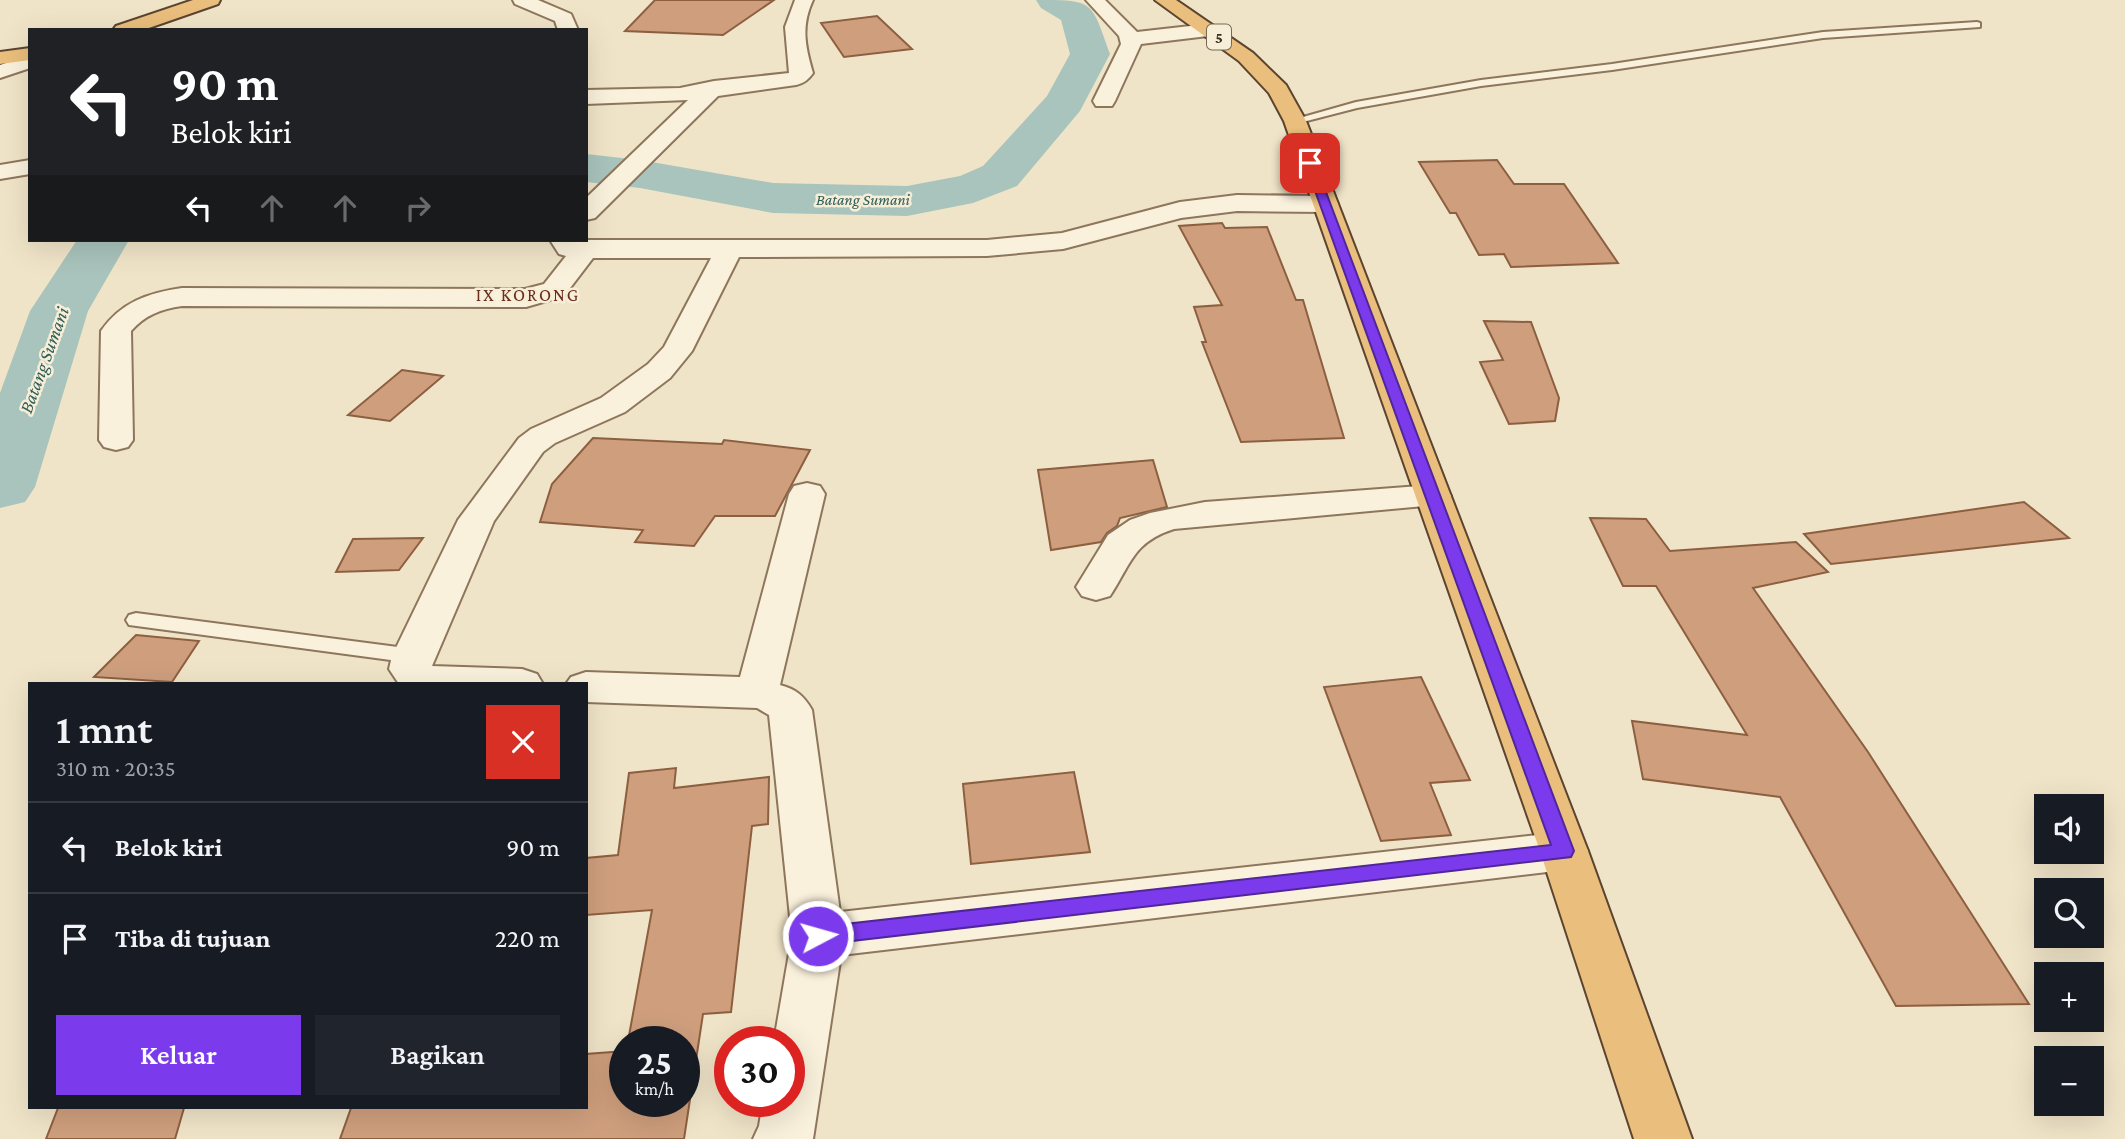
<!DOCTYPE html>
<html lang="id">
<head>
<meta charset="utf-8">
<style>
  body { margin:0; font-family:"Crimson Pro",serif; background:#20242c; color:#f1f3f6; height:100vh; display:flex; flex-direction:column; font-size:26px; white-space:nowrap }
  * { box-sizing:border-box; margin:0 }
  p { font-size:23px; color:#9ea1a6 }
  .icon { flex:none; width:38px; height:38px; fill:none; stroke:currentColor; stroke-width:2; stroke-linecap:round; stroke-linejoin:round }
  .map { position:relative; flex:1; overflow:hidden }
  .drawer { position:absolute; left:28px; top:682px; width:560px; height:427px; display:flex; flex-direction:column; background:#171b24; border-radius:0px; box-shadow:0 7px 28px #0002 }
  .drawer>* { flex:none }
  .top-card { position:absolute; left:28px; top:28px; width:560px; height:214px; border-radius:0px; box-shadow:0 7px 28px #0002; background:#202124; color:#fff; overflow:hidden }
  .buttons { position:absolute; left:2034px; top:794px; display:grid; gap:14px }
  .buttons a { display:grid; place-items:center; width:70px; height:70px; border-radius:0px; background:#171b24; box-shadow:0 7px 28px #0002; font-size:35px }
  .speed { position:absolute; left:609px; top:1026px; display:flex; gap:14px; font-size:35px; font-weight:700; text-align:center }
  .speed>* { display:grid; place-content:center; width:91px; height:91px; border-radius:50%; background:#171b24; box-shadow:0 7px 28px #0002; line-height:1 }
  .speed small { font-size:18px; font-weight:400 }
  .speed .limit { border:10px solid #d22; background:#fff; color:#111 }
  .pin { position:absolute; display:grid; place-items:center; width:60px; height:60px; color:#fff; margin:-30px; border-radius:14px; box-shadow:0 4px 10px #0006 }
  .me { position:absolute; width:77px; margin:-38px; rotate:84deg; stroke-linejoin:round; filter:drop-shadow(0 0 5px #0008) }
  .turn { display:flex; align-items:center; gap:24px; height:147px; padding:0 28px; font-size:32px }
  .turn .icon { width:91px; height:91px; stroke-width:2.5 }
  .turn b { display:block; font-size:49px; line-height:60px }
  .lanes { display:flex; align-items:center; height:66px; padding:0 28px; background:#0003; justify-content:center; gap:35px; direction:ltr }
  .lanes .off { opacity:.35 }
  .round { display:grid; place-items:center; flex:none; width:74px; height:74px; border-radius:0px; background:#20242c }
  .overview { display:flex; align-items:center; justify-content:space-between; height:119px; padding:0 28px }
  h1 { font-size:42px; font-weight:600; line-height:52px }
  .primary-button { display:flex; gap:14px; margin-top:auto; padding:14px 28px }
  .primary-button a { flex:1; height:80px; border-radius:0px; background:#7c3aed; color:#fff; font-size:28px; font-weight:600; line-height:80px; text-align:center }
  .primary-button a+a { background:#20242c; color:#f1f3f6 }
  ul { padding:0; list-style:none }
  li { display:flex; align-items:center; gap:21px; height:91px; padding:0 28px; border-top:2px solid #363941 }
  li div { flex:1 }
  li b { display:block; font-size:26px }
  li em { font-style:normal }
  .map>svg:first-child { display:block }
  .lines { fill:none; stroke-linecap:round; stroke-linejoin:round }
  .river { fill:#a9c4bc; fill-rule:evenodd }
  .building { fill:#cf9f7d; stroke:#8d5f41; stroke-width:2 }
  .service-casing { stroke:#8d765c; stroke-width:4 }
  .minor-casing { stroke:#8d765c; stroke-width:4 }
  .trunk-casing { stroke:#5b4430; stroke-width:4 }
  .service { fill:#faf1dc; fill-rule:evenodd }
  .minor { fill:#faf1dc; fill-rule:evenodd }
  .trunk { fill:#eabe7c; fill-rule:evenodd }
  .route { fill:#7c3aed; stroke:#51269a; stroke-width:2 }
  .labels { text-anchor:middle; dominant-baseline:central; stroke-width:5; stroke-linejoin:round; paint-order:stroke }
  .shield { fill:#f7eed8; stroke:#756857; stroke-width:2 }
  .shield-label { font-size:16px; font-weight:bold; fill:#3d2e20 }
  .far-water-label { font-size:16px; font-style:italic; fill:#2f5d5a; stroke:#f7eed8 }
  .far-quarter-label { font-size:18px; letter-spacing:2px; fill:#6b2e1e; stroke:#f7eed8 }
  .water-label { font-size:19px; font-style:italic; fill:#2f5d5a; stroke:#f7eed8 }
</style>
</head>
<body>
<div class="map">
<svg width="2125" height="1139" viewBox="0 0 2125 1139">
  <rect width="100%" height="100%" fill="#f0e4c8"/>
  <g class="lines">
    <!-- river -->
    <g class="river">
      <path d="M1036,0C1094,0 1091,0 1110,54L1080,111L1017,186L973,203L907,216L773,213L640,188L586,182V154L640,160L773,183L907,186L960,176L983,166L1047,96L1070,54L1061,20L1041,8Z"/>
      <polygon points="77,240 129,240 88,311 35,487 25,502 0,508 0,393 30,311"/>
    </g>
  </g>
  <!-- building -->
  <g class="building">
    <polygon points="655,0 774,0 723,35 625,31"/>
    <polygon points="877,16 912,49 844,57 821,23"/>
    <polygon points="1497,160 1514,184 1564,184 1618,263 1511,267 1504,254 1479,255 1456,213 1450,213 1419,162"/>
    <polygon points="1222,223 1225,228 1267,227 1296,300 1303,300 1344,438 1241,442 1202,342 1206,342 1194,307 1222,305 1179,226"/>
    <polygon points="1484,321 1531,322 1559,398 1555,421 1509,424 1480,362 1503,360"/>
    <polygon points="402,370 443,376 390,421 348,415"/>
    <polygon points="593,438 722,444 724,440 810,450 775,516 715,516 694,546 635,542 643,530 540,522 552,484"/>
    <polygon points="1153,460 1167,507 1120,518 1117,526 1107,533 1101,542 1051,550 1038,470"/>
    <polygon points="2024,502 2069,538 1831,564 1804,534"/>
    <polygon points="1590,518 1646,519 1670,551 1796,542 1828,572 1753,588 1868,752 2029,1004 1896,1006 1780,797 1643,779 1632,721 1747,735 1656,586 1623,586"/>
    <polygon points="423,538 399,570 336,572 353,539"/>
    <polygon points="136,635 199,641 172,682 94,677"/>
    <polygon points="1421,677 1470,780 1430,783 1451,835 1381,841 1324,687"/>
    <polygon points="676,768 674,788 769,777 768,824 752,826 731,1012 703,1014 684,1139 340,1139 351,1108 586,1108 586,1054 625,1051 625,1101 684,1101 684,1041 628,1041 652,910 586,915 586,858 618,855 629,773"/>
    <polygon points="1074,772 1090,852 971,864 963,784"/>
    <polygon points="58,1108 184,1108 175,1139 46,1139"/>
  </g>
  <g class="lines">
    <!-- service casing -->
    <g class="service-casing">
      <g id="service">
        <polygon points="1977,22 1980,23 1980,27 1823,38 1612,70 1481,86 1357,108 1295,124 1289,121 1356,102 1481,80 1612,64 1823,32"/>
        <polygon points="136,613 413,649 420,651 423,656 420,661 413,663 129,625 126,620 129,615"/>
      </g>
    </g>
    <!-- minor casing -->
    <g class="minor-casing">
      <g id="minor">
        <polygon points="513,0 538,0 571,14 578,30 558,30 555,21 515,4"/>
        <path d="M795,0H813C801,26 805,46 813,73C808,80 804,83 796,85L718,96L595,218L586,220V198L688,100L586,104V90L680,88L714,81L789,73L785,27Z"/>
        <polygon points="1086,0 1105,0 1137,32 1208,24 1218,30 1208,36 1141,44 1115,101 1112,106 1096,106 1093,101 1121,44 1119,36"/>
        <polygon points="30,55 30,68 0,78 0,65"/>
        <polygon points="30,160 30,174 0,179 0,165"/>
        <path d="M1237,195L1325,196L1334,199L1338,204L1334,209L1325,212L1237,211L1181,218L1063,249L987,256L739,257L692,351L670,378L625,412L555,443L543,452L494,521L432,666L522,669L537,674L543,684H399L389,669L392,656L458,520L519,438L531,429L601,398L648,364L664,347L711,258H593L564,296L526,307L182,306C161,309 145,315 131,331L133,440L128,447L116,450L104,447L99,440L101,331C121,302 148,293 182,288L525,289L544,284L566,256L559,254L550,240H987L1062,233L1180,202Z"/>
        <path d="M807,483L820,486L825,494L780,685C796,689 804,696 812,710L840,912L1564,832L1581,838L1588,851L1581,864L1564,870L841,955L813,1139H753L759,1126L763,1101H789V1041H774L792,936L769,715L757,708L586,702V684H566L571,677L586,672L740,677L789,494L794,486Z"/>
        <path d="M1433,485L1446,488L1451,496L1446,504L1174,529C1133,542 1131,564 1110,596L1096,600L1082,596L1076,587L1108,535L1130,520L1150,513L1205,502Z"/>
      </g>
    </g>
    <!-- trunk casing -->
    <g class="trunk-casing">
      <g id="trunk">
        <polygon points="193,0 220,0 218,4 143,30 113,30 116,26"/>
        <polygon points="1155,0 1176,0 1253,53 1286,85 1306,121 1588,851 1692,1139 1634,1139 1540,851 1284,121 1269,93 1239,61"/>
        <polygon points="30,48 30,60 0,64 0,52"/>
      </g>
    </g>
    <!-- service -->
    <use href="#service" class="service"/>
    <!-- minor -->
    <use href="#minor" class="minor"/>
    <!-- trunk -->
    <use href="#trunk" class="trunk"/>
  </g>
  <!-- route -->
  <polygon class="route" points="1310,160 1315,163 1574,851 1571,857 818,945 810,943 807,936 810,930 818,927 1551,845 1305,163"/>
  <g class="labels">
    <!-- shield labels -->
    <rect class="shield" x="1207" y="24.5" width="24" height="25" rx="5"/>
    <g class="shield-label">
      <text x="1219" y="37">5</text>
    </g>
    <!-- far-water labels -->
    <g class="far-water-label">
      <text x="863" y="199">Batang Sumani</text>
    </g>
    <!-- far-quarter labels -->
    <g class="far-quarter-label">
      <text x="528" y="295">IX KORONG</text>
    </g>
    <!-- water labels -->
    <g class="water-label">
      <text transform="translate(44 360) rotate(-70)">Batang Sumani</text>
    </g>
  </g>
</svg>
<div class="buttons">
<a><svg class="icon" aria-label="sound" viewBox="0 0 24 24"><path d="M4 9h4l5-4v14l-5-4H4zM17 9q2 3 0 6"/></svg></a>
<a><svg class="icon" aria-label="search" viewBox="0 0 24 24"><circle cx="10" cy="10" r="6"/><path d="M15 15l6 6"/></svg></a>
<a>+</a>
<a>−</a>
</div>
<div class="speed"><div>25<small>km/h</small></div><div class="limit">30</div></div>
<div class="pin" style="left:1310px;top:163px;background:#d93025"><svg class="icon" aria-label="arrive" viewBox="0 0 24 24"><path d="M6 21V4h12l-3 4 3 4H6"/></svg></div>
<svg class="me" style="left:818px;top:936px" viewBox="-20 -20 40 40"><circle r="17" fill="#7c3aed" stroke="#fff" stroke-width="3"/><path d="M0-11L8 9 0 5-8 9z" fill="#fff"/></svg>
<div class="top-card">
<div class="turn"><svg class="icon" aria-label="left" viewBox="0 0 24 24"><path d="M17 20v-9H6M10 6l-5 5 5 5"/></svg><div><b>90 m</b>Belok kiri</div></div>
<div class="lanes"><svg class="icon" aria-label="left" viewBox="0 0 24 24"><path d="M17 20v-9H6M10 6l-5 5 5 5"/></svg><svg class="icon off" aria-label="ahead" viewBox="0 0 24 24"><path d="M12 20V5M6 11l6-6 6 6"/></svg><svg class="icon off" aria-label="ahead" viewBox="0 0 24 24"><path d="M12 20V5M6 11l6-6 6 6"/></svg><svg class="icon off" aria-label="right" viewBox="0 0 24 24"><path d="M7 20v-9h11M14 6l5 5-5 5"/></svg></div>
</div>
<section class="drawer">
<div class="overview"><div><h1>1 mnt</h1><p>310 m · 20:35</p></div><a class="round" style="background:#d93025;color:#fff"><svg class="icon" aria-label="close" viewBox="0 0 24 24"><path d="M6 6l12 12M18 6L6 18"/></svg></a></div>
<ul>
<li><svg class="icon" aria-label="left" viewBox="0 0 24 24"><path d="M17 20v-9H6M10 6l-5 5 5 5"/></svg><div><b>Belok kiri</b></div><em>90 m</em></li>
<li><svg class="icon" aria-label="arrive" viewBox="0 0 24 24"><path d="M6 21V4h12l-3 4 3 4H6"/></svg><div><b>Tiba di tujuan</b></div><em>220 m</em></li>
</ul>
<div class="primary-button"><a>Keluar</a><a>Bagikan</a></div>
</section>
</div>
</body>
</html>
